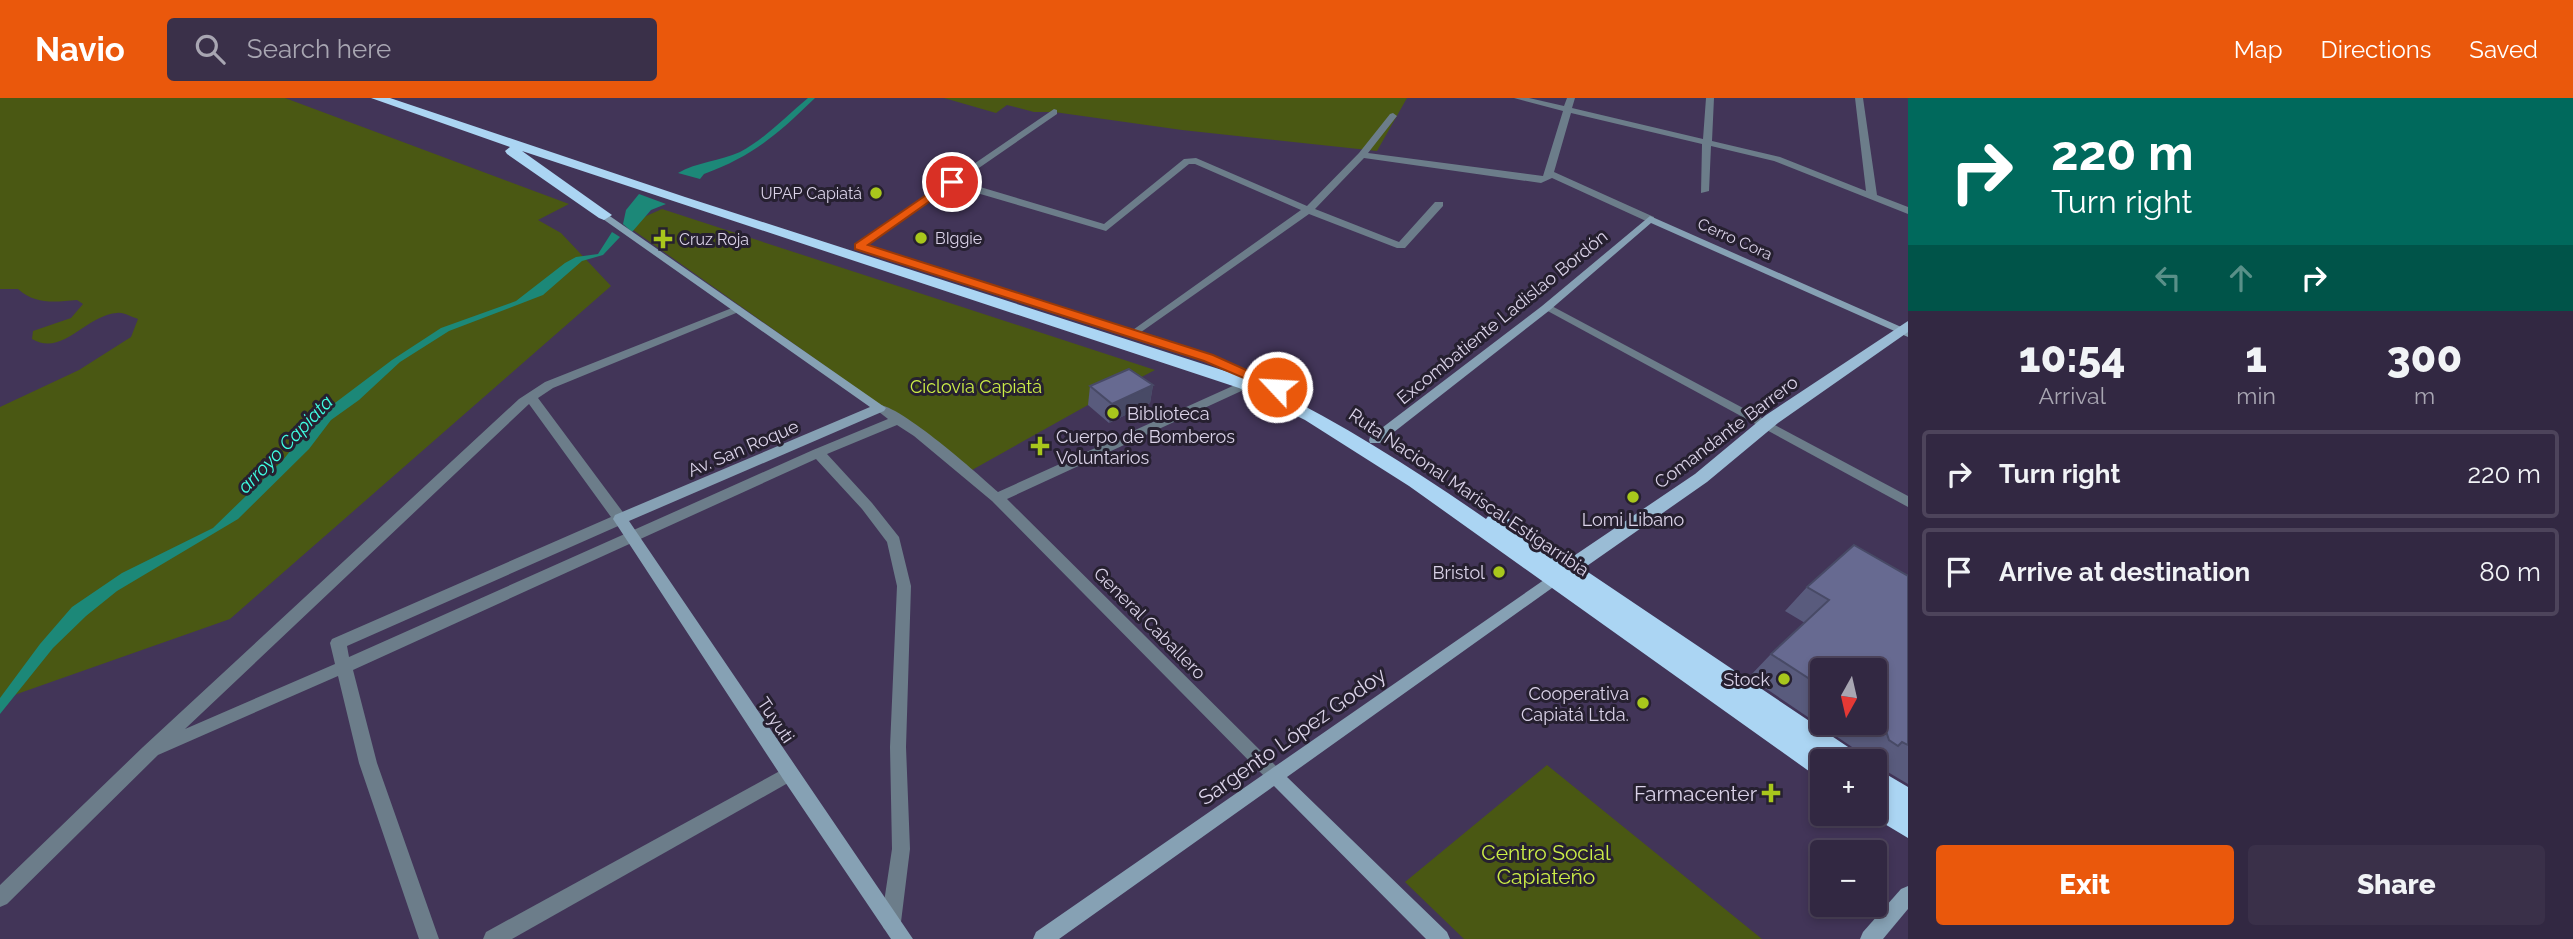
<!DOCTYPE html>
<html lang="en">
<head>
<meta charset="utf-8">
<style>
  body { margin:0; font-family:Raleway,sans-serif; background:#3a3049; color:#f1f3f6; height:100vh; display:flex; flex-direction:column; font-size:26px; white-space:nowrap }
  * { box-sizing:border-box; margin:0 }
  p { font-size:23px; color:#a8a6b2 }
  .icon { flex:none; width:38px; height:38px; fill:none; stroke:currentColor; stroke-width:2; stroke-linecap:round; stroke-linejoin:round }
  .map { position:relative; flex:1; overflow:hidden }
  .drawer { display:flex; flex-direction:column; background:#322842; width:665px }
  .drawer>* { flex:none }
  .hud { background:#00695c; color:#fff; overflow:hidden }
  .needle { width:46px; rotate:188deg }
  .controls { position:absolute; left:1810px; top:560px; display:grid; gap:14px }
  .controls a { display:grid; place-items:center; width:77px; height:77px; border-radius:7px; background:#322842; box-shadow:0 4px 10px #0003,0 0 0 2px #4d445b; font-size:35px }
  .pin { position:absolute; display:grid; place-items:center; width:60px; height:60px; color:#fff; margin:-30px; border:4px solid #fff; border-radius:50%; box-shadow:0 2px 7px #0007 }
  .me { position:absolute; width:77px; margin:-38px; rotate:295deg; stroke-linejoin:round; filter:drop-shadow(0 0 5px #0008) }
  .turn { display:flex; align-items:center; gap:24px; height:147px; padding:0 28px; font-size:32px }
  .turn .icon { width:91px; height:91px; stroke-width:2.5 }
  .turn b { display:block; font-size:49px; line-height:60px }
  .lanes { display:flex; align-items:center; height:66px; padding:0 28px; background:#0003; justify-content:center; gap:35px; direction:ltr }
  .lanes .off { opacity:.35 }
  .eta { display:flex; justify-content:space-evenly; align-items:center; height:119px; text-align:center }
  .eta b { font-size:42px; font-weight:800; line-height:49px }
  .action { display:flex; gap:14px; margin-top:auto; padding:14px 28px }
  .action a { flex:1; height:80px; border-radius:7px; background:#ea580c; color:#fff; font-size:28px; font-weight:800; line-height:80px; text-align:center }
  .action a+a { background:#3a3049; color:#f1f3f6 }
  ul { padding:0; list-style:none }
  li { display:flex; align-items:center; gap:21px; height:88px; margin:0 14px 10px; padding:0 14px; border:4px solid #4d445b; border-radius:7px }
  li div { flex:1 }
  li b { display:block; font-size:26px }
  li em { font-style:normal }
  header { display:flex; align-items:center; gap:42px; box-sizing:border-box; height:98px; padding:0 35px; background:#ea580c; color:#fff }
  header strong { font-size:33px }
  nav { display:flex; gap:38px; margin-inline-start:auto; font-size:24px }
  .search { width:490px; height:63px; background:#3a3049; display:flex; align-items:center; gap:18px; box-sizing:border-box; padding:0 24px; border-radius:7px; color:#a8a6b2; font-size:26px }
  main { display:flex; flex:1; min-height:0 }
  .map>svg:first-child { display:block }
  .green { fill:#4a5813 }
  .water { fill:#1c8878 }
  .lines { fill:none; stroke-linecap:round; stroke-linejoin:round }
  .street { fill:#6c7d8a; fill-rule:evenodd }
  .secondary { fill:#86a1b4; fill-rule:evenodd }
  .primary { fill:#9abcd5; fill-rule:evenodd }
  .highway { fill:#abd5f3; fill-rule:evenodd }
  .wall { fill:#595b7d; fill-rule:evenodd }
  .shaded-wall { fill:#484a66 }
  .building { fill:#676a91; stroke:#484a66; stroke-width:2 }
  .route { fill:#ea580c; stroke:#983908; stroke-width:2 }
  .poi-dot { fill:#a8c71c; stroke:#262030; stroke-width:2.5 }
  .labels { text-anchor:middle; dominant-baseline:central; stroke-width:6; stroke-linejoin:round; paint-order:stroke }
  .far-poi-label { font-size:16px; fill:#dad2e8; stroke:#262030; text-anchor:start }
  .far-street-label { font-size:16px; fill:#dad2e8; stroke:#262030 }
  .street-label { font-size:18px; fill:#dad2e8; stroke:#262030 }
  .park-label { font-size:18px; fill:#ccee47; stroke:#262030 }
  .poi-label { font-size:18px; fill:#dad2e8; stroke:#262030; text-anchor:end }
  .water-label { font-size:19px; font-style:italic; fill:#3ffee2; stroke:#262030 }
  .near-street-label { font-size:21px; fill:#dad2e8; stroke:#262030 }
  .near-poi-label { font-size:21px; fill:#dad2e8; stroke:#262030; text-anchor:end }
  .near-park-label { font-size:21px; fill:#ccee47; stroke:#262030 }
</style>
</head>
<body>
<header>
<strong>Navio</strong>
<div class="search"><svg class="icon" aria-label="search" viewBox="0 0 24 24"><circle cx="10" cy="10" r="6"/><path d="M15 15l6 6"/></svg>Search here</div>
<nav><a>Map</a><a>Directions</a><a>Saved</a></nav>
</header>
<main>
<div class="map">
<svg width="1908" height="841" viewBox="0 0 1908 841">
  <rect width="100%" height="100%" fill="#423558"/>
  <!-- green -->
  <g class="green">
    <path d="M0,0H285L569,106L538,122L561,135L611,188L230,521L0,602V309L79,272L131,239L138,221C131,219 124,214 117,215C86,217 63,259 32,241L33,233L71,220L83,206L77,202C55,204 36,207 18,191H0Z"/>
    <polygon points="944,0 1407,0 1377,53 1182,32 1054,14 1034,14 1007,7 996,15"/>
    <polygon points="662,111 1155,272 1088,307 972,372 626,127"/>
    <polygon points="1547,667 1762,841 1464,841 1405,784"/>
  </g>
  <!-- water -->
  <g class="water">
    <path d="M808,0H815C778,36 753,58 704,76L700,81L678,75C697,64 720,63 740,54C765,41 786,18 808,0Z"/>
    <polygon points="639,96 666,106 651,112 632,134 623,126 626,112"/>
    <polygon points="612,134 620,139 603,157 582,163 543,197 449,233 400,264 359,302 331,322 309,351 238,421 117,493 86,518 53,550 0,616 0,600 40,546 72,509 122,475 213,430 283,362 319,317 392,262 441,230 516,203 565,165 576,159 598,156"/>
  </g>
  <g class="lines">
    <!-- street -->
    <g class="street">
      <polygon points="1514,0 1529,0 1564,8 1567,0 1575,0 1572,10 1703,41 1706,0 1714,0 1712,43 1780,59 1866,93 1855,0 1863,0 1877,97 1908,109 1908,116 1774,63 1711,48 1709,93 1701,95 1702,46 1571,15 1554,74 1654,119 1654,123 1646,123 1552,80 1541,85 1364,60 1315,111 1399,144 1435,104 1443,104 1443,108 1405,150 1397,150 1309,116 1134,239 1130,238 1130,234 1301,112 1195,66 1189,66 1106,133 953,88 863,150 855,150 854,148 1054,11 1057,12 1057,16 960,83 1104,126 1184,61 1196,60 1307,108 1359,55 1390,16 1393,15 1397,18 1368,55 1543,78 1563,13"/>
      <polygon points="1548,206 1908,398 1908,409 1544,211 1542,209"/>
      <path d="M737,208L741,209V213L553,290L538,300L625,417L627,421L625,425L347,548L349,559L813,352L888,321L874,310L876,307C896,303 979,377 998,394L1246,282L1252,286L1250,289L1007,401L1281,673L1284,678L1281,683L1275,686L1269,683L992,403L914,338L897,327L827,356L872,405L899,439L911,488L906,649L910,751L901,824L898,831L891,833L884,831L881,824L892,751L890,649L897,488L887,444L862,411L816,361L353,572L377,665L439,841H419L359,665L338,578L158,657L7,806L0,809V787L143,649L519,301L545,284ZM529,306L611,419L332,541L330,545L335,566L185,631Z"/>
      <polygon points="789,668 795,671 798,676 795,681 512,841 483,841 486,834"/>
    </g>
    <!-- secondary -->
    <g class="secondary">
      <polygon points="604,114 886,310 884,313 629,423 913,841 891,841 783,681 613,421 615,417 870,309 600,119 599,117"/>
      <polygon points="1650,118 1908,232 1908,239 1651,125 1550,212 1380,345 1370,345 1369,342 1370,339 1542,208"/>
      <polygon points="1554,475 1559,477 1561,481 1559,485 1287,679 1447,834 1450,841 1426,841 1274,688 1059,841 1033,841 1036,834"/>
      <polygon points="1908,788 1908,811 1883,841 1860,841 1863,834 1901,791"/>
    </g>
    <!-- primary -->
    <polygon class="primary" points="1908,223 1908,234 1778,325 1707,384 1564,484 1550,484 1548,479 1550,474 1695,376 1766,317"/>
    <!-- highway -->
    <g class="highway">
      <path d="M371,0H390L685,99L1253,282C1335,321 1411,369 1486,421L1489,417L1496,414L1503,417L1857,655L1861,663H1822V679L1813,676L1409,388L1305,322L1239,290L522,53L612,117L604,122L599,120L507,56L505,53L510,49Z"/>
      <polygon points="1874,669 1908,689 1908,740 1868,716 1874,716"/>
    </g>
  </g>
  <!-- wall -->
  <g class="wall">
    <polygon points="1153,287 1150,305 1109,325 1088,307 1090,288"/>
    <path d="M1908,478V686L1876,667L1874,668V663H1862L1858,653L1749,579L1771,556L1805,525L1785,513L1807,489ZM1822,572H1874V625H1822Z"/>
  </g>
  <!-- shaded-wall -->
  <polygon class="shaded-wall" points="1153,287 1150,305 1109,325 1112,306"/>
  <!-- building -->
  <g class="building">
    <polygon points="1129,271 1153,287 1112,306 1090,288"/>
    <polygon points="1854,447 1908,478 1908,647 1902,644 1898,648 1889,642 1885,630 1874,623 1874,572 1822,572 1822,589 1771,556 1829,502 1807,489"/>
  </g>
  <!-- route -->
  <polygon class="route" points="948,82 957,84 868,147 1213,257 1284,289 1277,293 1272,292 1204,263 855,151 855,146"/>
  <!-- markers -->
  <g class="poi-dot">
    <circle cx="876" cy="95" r="7"/>
    <circle cx="921" cy="140" r="7"/>
    <path d="M659.5 130.5h7v7h7v7h-7v7h-7v-7h-7v-7h7z"/>
    <circle cx="1113" cy="315" r="7"/>
    <path d="M1036.5 337.5h7v7h7v7h-7v7h-7v-7h-7v-7h7z"/>
    <circle cx="1633" cy="399" r="7"/>
    <circle cx="1499" cy="474" r="7"/>
    <circle cx="1784" cy="581" r="7"/>
    <circle cx="1643" cy="605" r="7"/>
    <path d="M1767.5 684.5h7v7h7v7h-7v7h-7v-7h-7v-7h7z"/>
  </g>
  <g class="labels">
    <!-- far-poi labels -->
    <g class="far-poi-label">
      <text x="862" y="95" text-anchor="end">UPAP Capiatá</text>
      <text x="935" y="140">BIggie</text>
      <text x="679" y="141">Cruz Roja</text>
    </g>
    <!-- far-street labels -->
    <g class="far-street-label">
      <text transform="translate(1735 141) rotate(24)">Cerro Cora</text>
    </g>
    <!-- street labels -->
    <g class="street-label">
      <text transform="translate(1502 219) rotate(-39)">Excombatiente Ladislao Bordón</text>
      <text transform="translate(1726 334) rotate(-37)">Comandante Barrero</text>
      <text transform="translate(743 350) rotate(-23)">Av. San Roque</text>
      <text transform="translate(1469 394) rotate(34)">Ruta Nacional Mariscal Estigarribia</text>
      <text transform="translate(1150 525) rotate(45)">General Caballero</text>
      <text transform="translate(776 622) rotate(56)">Tuyuti</text>
    </g>
    <!-- park labels -->
    <g class="park-label">
      <text x="976" y="288">Ciclovía Capiatá</text>
    </g>
    <!-- poi labels -->
    <g class="poi-label">
      <text x="1127" y="315" text-anchor="start">Biblioteca</text>
      <text x="1056" y="338" text-anchor="start">Cuerpo de Bomberos<tspan x="1056" dy="21">Voluntarios</tspan></text>
      <text x="1633" y="421" text-anchor="middle">Lomi Libano</text>
      <text x="1485" y="474">Bristol</text>
      <text x="1770" y="581">Stock</text>
      <text x="1629" y="595">Cooperativa<tspan x="1629" dy="21">Capiatá Ltda.</tspan></text>
    </g>
    <!-- water labels -->
    <g class="water-label">
      <text transform="translate(285 346) rotate(-46)">arroyo Capiata</text>
    </g>
    <!-- near-street labels -->
    <g class="near-street-label">
      <text transform="translate(1292 638) rotate(-35)">Sargento López Godoy</text>
    </g>
    <!-- near-poi labels -->
    <g class="near-poi-label">
      <text x="1757" y="695">Farmacenter</text>
    </g>
    <!-- near-park labels -->
    <g class="near-park-label">
      <text x="1546" y="754">Centro Social<tspan x="1546" dy="24">Capiateño</tspan></text>
    </g>
  </g>
</svg>
<div class="controls">
<a><svg class="needle" viewBox="-14 -14 28 28"><path d="M0-13l5 13h-10z" fill="#e53935"/><path d="M0 13l5-13h-10z" fill="#a8a6b2"/></svg></a>
<a>+</a>
<a>−</a>
</div>
<div class="pin" style="left:952px;top:84px;background:#d93025"><svg class="icon" aria-label="arrive" viewBox="0 0 24 24"><path d="M6 21V4h12l-3 4 3 4H6"/></svg></div>
<svg class="me" style="left:1277px;top:289px" viewBox="-20 -20 40 40"><circle r="17" fill="#ea580c" stroke="#fff" stroke-width="3"/><path d="M0-11L8 9 0 5-8 9z" fill="#fff"/></svg>
</div>
<section class="drawer">
<div class="hud">
<div class="turn"><svg class="icon" aria-label="right" viewBox="0 0 24 24"><path d="M7 20v-9h11M14 6l5 5-5 5"/></svg><div><b>220 m</b>Turn right</div></div>
<div class="lanes"><svg class="icon off" aria-label="left" viewBox="0 0 24 24"><path d="M17 20v-9H6M10 6l-5 5 5 5"/></svg><svg class="icon off" aria-label="ahead" viewBox="0 0 24 24"><path d="M12 20V5M6 11l6-6 6 6"/></svg><svg class="icon" aria-label="right" viewBox="0 0 24 24"><path d="M7 20v-9h11M14 6l5 5-5 5"/></svg></div>
</div>
<div class="eta">
<div><b>10:54</b><p>Arrival</p></div>
<div><b>1</b><p>min</p></div>
<div><b>300</b><p>m</p></div>
</div>
<ul>
<li><svg class="icon" aria-label="right" viewBox="0 0 24 24"><path d="M7 20v-9h11M14 6l5 5-5 5"/></svg><div><b>Turn right</b></div><em>220 m</em></li>
<li><svg class="icon" aria-label="arrive" viewBox="0 0 24 24"><path d="M6 21V4h12l-3 4 3 4H6"/></svg><div><b>Arrive at destination</b></div><em>80 m</em></li>
</ul>
<div class="action"><a>Exit</a><a>Share</a></div>
</section>
</main>
</body>
</html>
